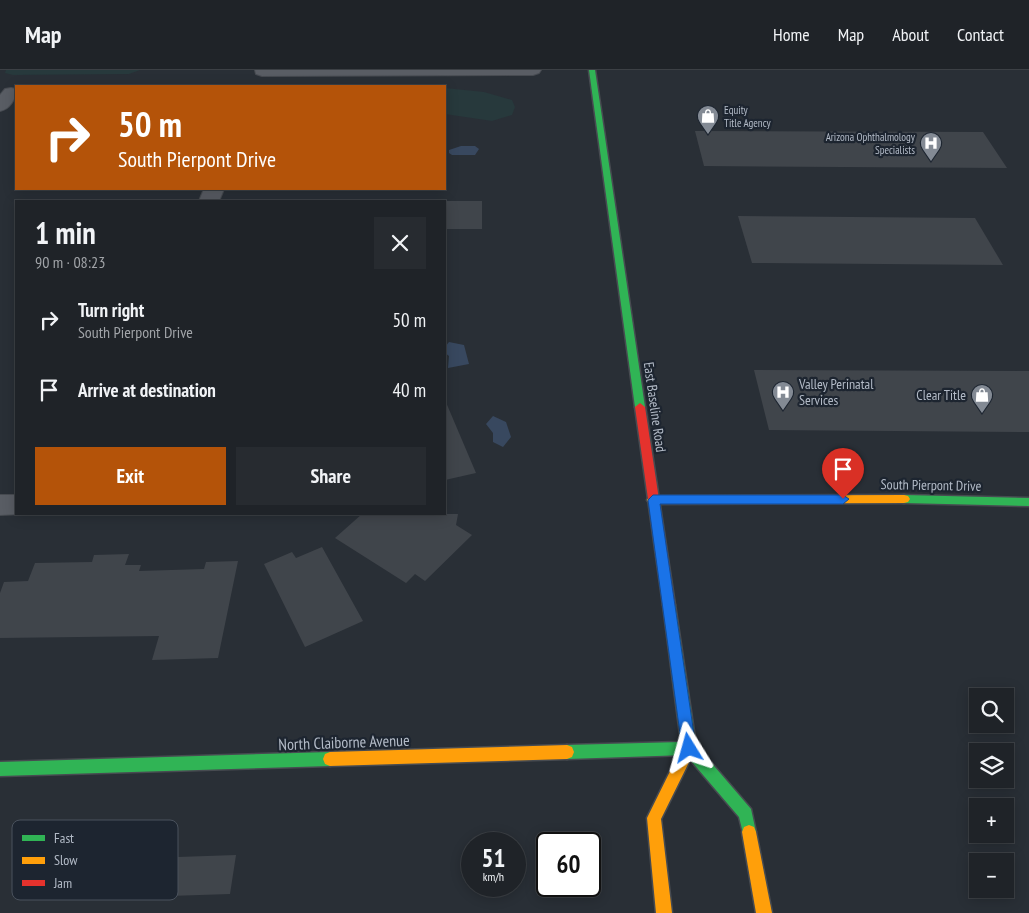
<!DOCTYPE html>
<html lang="en">
<head>
<meta charset="utf-8">
<style>
  body { margin:0; font-family:"PT Sans Narrow",sans-serif; background:#272b30; color:#f1f3f6; height:100vh; display:flex; flex-direction:column; font-size:19px; white-space:nowrap }
  * { box-sizing:border-box; margin:0 }
  p { font-size:16px; color:#a1a4a8 }
  .icon { flex:none; width:28px; height:28px; fill:none; stroke:currentColor; stroke-width:2; stroke-linecap:round; stroke-linejoin:round }
  .map { position:relative; flex:1; overflow:hidden }
  .drawer { position:absolute; left:15px; top:130px; width:431px; height:315px; display:flex; flex-direction:column; background:#1f2328; border-radius:0px; box-shadow:0 2px 12px #0003,0 0 0 1px #3c4045 }
  .drawer>* { flex:none }
  .hud { position:absolute; left:15px; top:15px; width:431px; height:105px; border-radius:0px; box-shadow:0 2px 12px #0003,0 0 0 1px #3c4045; background:#b45309; color:#fff; overflow:hidden }
  .fabs { position:absolute; left:969px; top:618px; display:grid; gap:10px }
  .fabs a { display:grid; place-items:center; width:45px; height:45px; border-radius:0px; background:#1f2328; box-shadow:0 2px 12px #0003,0 0 0 1px #3c4045; font-size:25px }
  .speed { position:absolute; left:461px; top:762px; display:flex; gap:10px; font-size:25px; font-weight:700; text-align:center }
  .speed>* { display:grid; place-content:center; width:65px; height:65px; border-radius:50%; background:#1f2328; box-shadow:0 2px 12px #0003,0 0 0 1px #3c4045; line-height:1 }
  .speed small { font-size:12px; font-weight:400 }
  .speed .limit { border:2px solid #111; border-radius:8px; background:#fff; color:#111 }
  .pin { position:absolute; display:grid; place-items:center; width:42px; height:42px; color:#fff; margin:-51px -21px; border-radius:50% 50% 50% 0; rotate:-45deg; box-shadow:0 0 5px #0007 }
  .pin .icon { rotate:45deg }
  .me { position:absolute; width:55px; margin:-28px; rotate:352deg; stroke-linejoin:round; filter:drop-shadow(0 0 4px #0008) }
  .turn { display:flex; align-items:center; gap:18px; height:105px; padding:0 20px; font-size:22px }
  .turn .icon { width:65px; height:65px; stroke-width:2.5 }
  .turn b { display:block; font-size:35px; line-height:42px }
  .round { display:grid; place-items:center; flex:none; width:52px; height:52px; border-radius:0px; background:#272b30 }
  .headline { display:flex; align-items:center; justify-content:space-between; height:85px; padding:0 20px }
  h1 { font-size:30px; font-weight:700; line-height:38px }
  .action { display:flex; gap:10px; margin-top:auto; padding:10px 20px }
  .action a { flex:1; height:58px; border-radius:0px; background:#b45309; color:#fff; font-size:20px; font-weight:700; line-height:58px; text-align:center }
  .action a+a { background:#272b30; color:#f1f3f6 }
  ul { padding:0; list-style:none }
  li { display:flex; align-items:center; gap:15px; height:70px; padding:0 20px }
  li div { flex:1 }
  li b { display:block; font-size:19px }
  li em { font-style:normal }
  header { display:flex; align-items:center; gap:30px; box-sizing:border-box; height:70px; padding:0 25px; background:#1f2328; border-bottom:1px solid #3c4045 }
  header strong { font-size:24px }
  nav { display:flex; gap:28px; margin-inline-start:auto; font-size:18px }
  .map>svg:first-child { display:block }
  .green { fill:#27393c }
  .water { fill:#38485f }
  .building { fill:#40454b }
  .lines { fill:none; stroke-linecap:round; stroke-linejoin:round }
  .street-casing { stroke:#474b51; stroke-width:2 }
  .fast-casing { stroke:#474b51; stroke-width:3 }
  .slow-casing { stroke:#474b51; stroke-width:3 }
  .jam-casing { stroke:#474b51; stroke-width:3 }
  .street { fill:#595d64; fill-rule:evenodd }
  .fast { fill:#30b455; fill-rule:evenodd }
  .slow { fill:#ff9f0a; fill-rule:evenodd }
  .jam { fill:#e5322d; fill-rule:evenodd }
  .route { fill:#1a73e8; stroke:#114b97 }
  .labels { text-anchor:middle; dominant-baseline:central; stroke-width:4.5; stroke-linejoin:round; paint-order:stroke }
  .far-poi-label { font-size:11px; fill:#b3bbc7; stroke:#1d2530; text-anchor:start }
  .poi-label { font-size:14px; fill:#b3bbc7; stroke:#1d2530; text-anchor:start }
  .street-label { font-size:14px; fill:#b3bbc7; stroke:#1d2530 }
  .near-street-label { font-size:16px; fill:#b3bbc7; stroke:#1d2530 }
  .key { fill:#1d2530; stroke:#4a525d; stroke-width:1 }
  .key-label { font-size:14px; fill:#b3bbc7 }
</style>
</head>
<body>
<header>
<strong>Map</strong>
<nav><a>Home</a><a>Map</a><a>About</a><a>Contact</a></nav>
</header>
<div class="map">
<svg width="1029" height="843" viewBox="0 0 1029 843">
  <rect width="100%" height="100%" fill="#292f36"/>
  <!-- green -->
  <g class="green">
    <polygon points="6,0 140,0 129,4 13,5 5,3"/>
    <polygon points="445,18 484,22 512,30 515,37 512,45 492,51 445,44"/>
  </g>
  <!-- water -->
  <g class="water">
    <polygon points="461,76 475,76 479,79 475,85 452,85 449,83 449,80"/>
    <polygon points="449,272 464,275 469,294 448,298 449,286 445,283 445,277"/>
    <polygon points="493,346 506,352 511,367 503,377 493,372 493,363 486,354"/>
  </g>
  <!-- building -->
  <g class="building">
    <polygon points="695,61 983,62 1007,98 704,96"/>
    <rect x="445" y="131" width="37" height="28"/>
    <polygon points="738,146 975,148 1003,195 752,193"/>
    <polygon points="754,300 1029,301 1029,362 769,360"/>
    <polygon points="445,330 476,403 445,410"/>
    <polygon points="362,444 458,444 456,455 472,465 425,511 415,504 406,513 335,468"/>
    <polygon points="322,477 363,551 305,577 264,494 292,482 296,488"/>
    <polygon points="129,484 125,495 141,495 139,501 204,499 206,492 238,491 218,588 152,590 159,566 0,568 0,523 4,512 28,511 35,493 92,492 94,485"/>
    <polygon points="236,785 230,824 78,829 90,790"/>
  </g>
  <g class="lines">
    <!-- street casing -->
    <g class="street-casing">
      <g id="street">
        <polygon points="255,0 541,0 539,3 533,5 262,6 256,4"/>
        <path d="M11,18L16,19C16,29 10,39 0,41V25L5,19Z"/>
        <polygon points="204,119 224,119 219,131 199,131"/>
        <polygon points="0,425 16,425 16,444 22,444 0,445"/>
      </g>
    </g>
    <!-- fast casing -->
    <g class="fast-casing">
      <g id="fast">
        <polygon points="589,0 595,0 645,337 640,341 635,337"/>
        <polygon points="904,425 1029,428 1029,436 904,433 900,432 898,429 900,426"/>
        <polygon points="669,530 673,531 675,535 696,675 751,739 756,762 754,767 749,769 744,767 739,747 686,685 567,689 562,687 560,682 562,677 567,675 681,672 663,535 665,531"/>
        <polygon points="330,682 335,684 337,689 335,694 330,696 0,706 0,692"/>
      </g>
    </g>
    <!-- slow casing -->
    <g class="slow-casing">
      <g id="slow">
        <polygon points="904,425 908,426 910,429 908,432 904,433 653,434 649,433 647,430 649,427 653,426"/>
        <polygon points="689,671 694,673 696,678 661,749 672,843 656,843 647,748 684,673"/>
        <polygon points="567,675 572,677 574,682 572,687 567,689 330,696 325,694 323,689 325,684 330,682"/>
        <polygon points="749,755 754,757 756,762 772,843 756,843 742,762 744,757"/>
      </g>
    </g>
    <!-- jam casing -->
    <g class="jam-casing">
      <polygon id="jam" points="640,333 645,337 675,535 673,539 669,540 665,539 663,535 635,337"/>
    </g>
    <!-- street -->
    <use href="#street" class="street"/>
    <!-- fast -->
    <use href="#fast" class="fast"/>
    <!-- slow -->
    <use href="#slow" class="slow"/>
    <!-- jam -->
    <use href="#jam" class="jam"/>
  </g>
  <!-- route -->
  <polygon class="route" points="653,425 843,425 849,429 843,434 660,434 696,678 694,682 689,684 684,682 682,678 648,430"/>
  <!-- icons -->
  <defs>
    <g id="shop-pin" transform="scale(1.125)"><path d="M0 17L-7.5 6A9.5 9.5 0 1 1 7.5 6Z" fill="#838a94" stroke="#1d2530"/><path d="M-5-2.5h2.3a2.7 3.5 0 0 1 5.4 0H5L5.5 6h-11ZM-1.5-2.5h3a1.5 2.3 0 0 0-3 0Z" fill="#fff"/></g>
    <g id="hospital-pin" transform="scale(1.125)"><path d="M0 17L-7.5 6A9.5 9.5 0 1 1 7.5 6Z" fill="#838a94" stroke="#1d2530"/><path d="M-5-5h3v3.5h4V-5h3V5h-3V1.5h-4V5h-3Z" fill="#fff"/></g>
  </defs>
  <g fill-rule="evenodd">
    <use href="#shop-pin" x="708" y="46"/>
    <use href="#hospital-pin" x="931" y="73"/>
    <use href="#hospital-pin" x="783" y="322"/>
    <use href="#shop-pin" x="982" y="325"/>
  </g>
  <g class="labels">
    <!-- far-poi labels -->
    <g class="far-poi-label">
      <text x="724" y="40">Equity<tspan x="724" dy="13">Title Agency</tspan></text>
      <text x="915" y="67" text-anchor="end">Arizona Ophthalmology<tspan x="915" dy="13">Specialists</tspan></text>
    </g>
    <!-- poi labels -->
    <g class="poi-label">
      <text x="799" y="314">Valley Perinatal<tspan x="799" dy="16">Services</tspan></text>
      <text x="966" y="325" text-anchor="end">Clear Title</text>
    </g>
    <!-- street labels -->
    <g class="street-label">
      <text transform="translate(655 337) rotate(82)">East Baseline Road</text>
      <text transform="translate(931 415) rotate(1)">South Pierpont Drive</text>
    </g>
    <!-- near-street labels -->
    <g class="near-street-label">
      <text transform="translate(344 672) rotate(-2)">North Claiborne Avenue</text>
    </g>
  </g>
  <!-- legend -->
  <rect x="12" y="750" width="166" height="80" rx="8" class="key"/>
  <rect x="22" y="765" width="23" height="6" fill="#30b455"/>
  <rect x="22" y="787" width="23" height="7" fill="#ff9f0a"/>
  <rect x="22" y="810" width="23" height="6" fill="#e5322d"/>
  <g class="key-label">
    <text x="54" y="773">Fast</text>
    <text x="54" y="795">Slow</text>
    <text x="54" y="818">Jam</text>
  </g>
</svg>
<div class="fabs">
<a><svg class="icon" aria-label="search" viewBox="0 0 24 24"><circle cx="10" cy="10" r="6"/><path d="M15 15l6 6"/></svg></a>
<a><svg class="icon" aria-label="layers" viewBox="0 0 24 24"><path d="M12 4l9 5-9 5-9-5zM3 14l9 5 9-5"/></svg></a>
<a>+</a>
<a>−</a>
</div>
<div class="speed"><div>51<small>km/h</small></div><div class="limit">60</div></div>
<div class="pin" style="left:843px;top:429px;background:#d93025"><svg class="icon" aria-label="arrive" viewBox="0 0 24 24"><path d="M6 21V4h12l-3 4 3 4H6"/></svg></div>
<svg class="me" style="left:689px;top:678px" viewBox="-20 -20 40 40"><path d="M0-17L14 15 0 8-14 15z" fill="#1a73e8" stroke="#fff" stroke-width="4"/></svg>
<div class="hud">
<div class="turn"><svg class="icon" aria-label="right" viewBox="0 0 24 24"><path d="M7 20v-9h11M14 6l5 5-5 5"/></svg><div><b>50 m</b>South Pierpont Drive</div></div>
</div>
<section class="drawer">
<div class="headline"><div><h1>1 min</h1><p>90 m · 08:23</p></div><a class="round"><svg class="icon" aria-label="close" viewBox="0 0 24 24"><path d="M6 6l12 12M18 6L6 18"/></svg></a></div>
<ul>
<li><svg class="icon" aria-label="right" viewBox="0 0 24 24"><path d="M7 20v-9h11M14 6l5 5-5 5"/></svg><div><b>Turn right</b><p>South Pierpont Drive</p></div><em>50 m</em></li>
<li><svg class="icon" aria-label="arrive" viewBox="0 0 24 24"><path d="M6 21V4h12l-3 4 3 4H6"/></svg><div><b>Arrive at destination</b></div><em>40 m</em></li>
</ul>
<div class="action"><a>Exit</a><a>Share</a></div>
</section>
</div>
</body>
</html>
